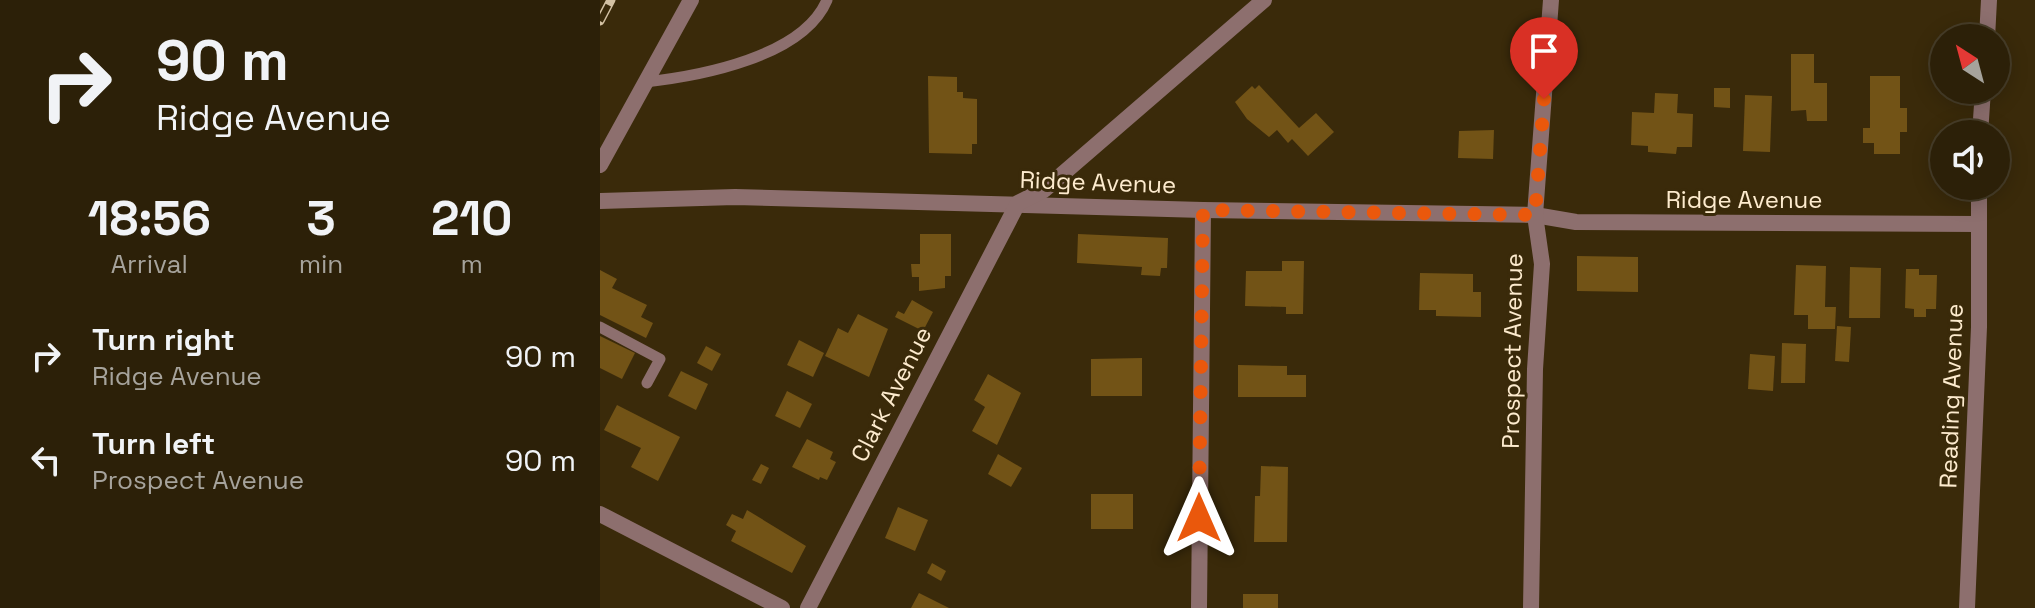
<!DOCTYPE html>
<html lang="en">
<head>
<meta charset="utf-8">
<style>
  body { margin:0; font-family:"Space Grotesk",sans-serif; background:#382d16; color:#f1f3f6; height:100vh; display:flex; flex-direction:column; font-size:30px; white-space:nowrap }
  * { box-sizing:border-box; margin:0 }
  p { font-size:26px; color:#a6a39c }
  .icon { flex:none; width:44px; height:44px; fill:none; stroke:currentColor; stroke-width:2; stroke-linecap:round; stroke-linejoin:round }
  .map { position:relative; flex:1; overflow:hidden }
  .sheet { display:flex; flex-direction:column; background:#2c2008; width:600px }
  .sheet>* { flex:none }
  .banner { background:#2c2008; color:#f1f3f6; overflow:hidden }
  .needle { width:52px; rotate:324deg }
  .buttons { position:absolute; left:1330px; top:24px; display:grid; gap:16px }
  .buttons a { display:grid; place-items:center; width:80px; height:80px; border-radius:50%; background:#2c2008; box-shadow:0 4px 20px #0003,0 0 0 2px #483e29; font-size:40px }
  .pin { position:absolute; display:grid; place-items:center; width:68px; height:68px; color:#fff; margin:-82px -34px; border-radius:50% 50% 50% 0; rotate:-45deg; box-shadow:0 0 8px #0007 }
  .pin .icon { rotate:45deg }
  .me { position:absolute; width:88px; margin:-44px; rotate:0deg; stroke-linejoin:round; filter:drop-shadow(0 0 6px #0008) }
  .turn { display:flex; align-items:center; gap:28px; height:168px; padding:0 24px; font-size:36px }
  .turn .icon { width:104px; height:104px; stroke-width:2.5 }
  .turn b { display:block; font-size:56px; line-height:68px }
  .eta { display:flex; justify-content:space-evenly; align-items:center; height:136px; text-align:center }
  .eta b { font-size:48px; font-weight:700; line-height:56px }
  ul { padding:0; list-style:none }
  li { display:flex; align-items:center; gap:24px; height:104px; padding:0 24px }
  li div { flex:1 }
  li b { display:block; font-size:30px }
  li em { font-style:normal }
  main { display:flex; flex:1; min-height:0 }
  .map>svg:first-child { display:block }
  .building { fill:#725316 }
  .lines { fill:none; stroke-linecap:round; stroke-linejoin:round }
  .service { stroke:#8d6f6e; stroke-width:11 }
  .minor { stroke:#8d6f6e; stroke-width:16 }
  .rail-casing { stroke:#d4c2a4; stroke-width:9 }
  .rail { stroke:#3a2a0a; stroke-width:6; stroke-dasharray:18; stroke-linecap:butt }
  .route { stroke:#ea580c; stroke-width:14; stroke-dasharray:0 25.2 }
  .labels { text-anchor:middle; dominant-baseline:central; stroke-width:6; stroke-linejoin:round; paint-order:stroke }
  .street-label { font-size:24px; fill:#fdebce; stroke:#3a2a0a }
</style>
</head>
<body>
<main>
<section class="sheet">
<div class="banner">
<div class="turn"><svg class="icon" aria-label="right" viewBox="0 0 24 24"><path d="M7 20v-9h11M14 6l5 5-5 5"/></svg><div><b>90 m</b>Ridge Avenue</div></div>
</div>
<div class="eta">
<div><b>18:56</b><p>Arrival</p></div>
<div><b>3</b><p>min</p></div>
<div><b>210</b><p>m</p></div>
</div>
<ul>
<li><svg class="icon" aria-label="right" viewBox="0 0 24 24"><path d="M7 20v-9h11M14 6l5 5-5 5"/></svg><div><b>Turn right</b><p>Ridge Avenue</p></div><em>90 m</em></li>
<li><svg class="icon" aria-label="left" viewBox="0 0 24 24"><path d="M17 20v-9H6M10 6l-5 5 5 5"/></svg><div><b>Turn left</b><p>Prospect Avenue</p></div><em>90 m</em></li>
</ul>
</section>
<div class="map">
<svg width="1435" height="608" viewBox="0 0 1435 608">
  <rect width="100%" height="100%" fill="#3a2a0a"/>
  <!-- building -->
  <g class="building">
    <polygon points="1191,54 1214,54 1214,83 1227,83 1227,121 1207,121 1206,110 1191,111"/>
    <polygon points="328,76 357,77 357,92 363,92 363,98 377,99 377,144 372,144 372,154 329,153"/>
    <polygon points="1270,76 1300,76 1300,108 1307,108 1307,132 1300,132 1300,154 1274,154 1274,143 1263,143 1263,128 1270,128"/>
    <polygon points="659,85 699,128 716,113 734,132 708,156 692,139 688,143 677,130 669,137 647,119 635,102 652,86 655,89"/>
    <polygon points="1114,88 1130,88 1130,108 1114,107"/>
    <polygon points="1055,93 1078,94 1077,113 1093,114 1092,147 1077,147 1076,154 1048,152 1048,146 1031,145 1032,112 1054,113"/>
    <polygon points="1145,95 1172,96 1170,152 1143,151"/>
    <polygon points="894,130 893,159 858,158 859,131"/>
    <polygon points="320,234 351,234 351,276 345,276 345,288 319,291 319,277 312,277 311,264 320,264"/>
    <polygon points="478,234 568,238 567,268 561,268 560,276 541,275 542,267 477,263"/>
    <polygon points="977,256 1038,257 1038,292 977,291"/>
    <polygon points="682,261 704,261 703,314 686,314 686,307 645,306 646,271 682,271"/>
    <polygon points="1196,265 1226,266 1225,307 1236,307 1235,329 1208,329 1208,315 1194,315"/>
    <polygon points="1250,267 1281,268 1280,318 1249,318"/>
    <polygon points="1306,269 1319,269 1319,275 1337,275 1336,309 1326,309 1326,317 1314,317 1314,309 1305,308"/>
    <polygon points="0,270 17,279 12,288 47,305 41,317 53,323 46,338 0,315"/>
    <polygon points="820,273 873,274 873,292 881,292 881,317 836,316 836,310 819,310"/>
    <polygon points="312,300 333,312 323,331 295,317 298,311 304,314"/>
    <polygon points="258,314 288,329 269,377 225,356 238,328 248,333"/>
    <polygon points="1237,326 1251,327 1249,362 1235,361"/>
    <polygon points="0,336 35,353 22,379 0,368"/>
    <polygon points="199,340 224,353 213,377 187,365"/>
    <polygon points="1182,343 1206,344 1205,383 1181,383"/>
    <polygon points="106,346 121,354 112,371 97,363"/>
    <polygon points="1150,354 1175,356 1173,391 1148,389"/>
    <polygon points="542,358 542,396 491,396 491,359"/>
    <polygon points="638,365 687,366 687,375 706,375 706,397 638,397"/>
    <polygon points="81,371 108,384 96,410 68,396"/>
    <polygon points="388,374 421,393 397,445 372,431 385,407 374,400"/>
    <polygon points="187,391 212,404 200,428 175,416"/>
    <polygon points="17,405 80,437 58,481 31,467 41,448 4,430"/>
    <polygon points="207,439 233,452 230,459 236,462 227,480 220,477 219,480 192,467"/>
    <polygon points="398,454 422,468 411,487 388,474"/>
    <polygon points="161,464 169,468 161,484 152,480"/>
    <polygon points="661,466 688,467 687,542 654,542 655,496 660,496"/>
    <rect x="491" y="494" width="42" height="35"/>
    <polygon points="298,507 328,520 315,551 285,538"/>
    <polygon points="147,510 206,546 192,573 131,541 136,531 126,525 132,514 143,519"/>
    <polygon points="332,563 346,571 341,581 327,573"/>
    <polygon points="319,593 349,608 311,608"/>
    <rect x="643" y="594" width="35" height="14"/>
  </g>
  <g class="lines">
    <!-- service -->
    <g class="service">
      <path d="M45,82C100,76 203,57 227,0"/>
      <polyline points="0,327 60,359 47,383"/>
    </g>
    <!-- minor -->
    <g class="minor">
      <polyline points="1387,38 1389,0"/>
      <polyline points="1380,134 1383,90"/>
      <polyline points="0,165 91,0"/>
      <polyline points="0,201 135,197 603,210 935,215 976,222 1377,224"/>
      <polyline points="0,514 182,608"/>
      <polyline points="208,608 418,203 444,190 664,0"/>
      <polyline points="599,608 603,210"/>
      <polyline points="931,608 935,369 942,264 935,215 951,0"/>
      <polyline points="1367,608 1379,327 1379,186"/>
    </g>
    <!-- rail casing -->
    <g class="rail-casing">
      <polyline id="rail" points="0,21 11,0"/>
    </g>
    <!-- rail -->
    <use href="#rail" class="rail"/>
  </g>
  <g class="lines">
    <!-- route -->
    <polyline class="route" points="599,518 603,210 935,215 944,99"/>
  </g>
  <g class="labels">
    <!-- street labels -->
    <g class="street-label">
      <text transform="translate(498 182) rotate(2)">Ridge Avenue</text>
      <text x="1144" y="199">Ridge Avenue</text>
      <text transform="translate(912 351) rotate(-89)">Prospect Avenue</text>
      <text transform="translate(291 394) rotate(-63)">Clark Avenue</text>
      <text transform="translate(1351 396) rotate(-88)">Reading Avenue</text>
    </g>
  </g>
</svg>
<div class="buttons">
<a><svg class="needle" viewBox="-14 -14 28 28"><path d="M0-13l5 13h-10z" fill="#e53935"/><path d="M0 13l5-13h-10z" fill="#a6a39c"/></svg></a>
<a><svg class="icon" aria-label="sound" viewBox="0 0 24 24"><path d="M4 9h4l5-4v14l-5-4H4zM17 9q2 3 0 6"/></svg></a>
</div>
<div class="pin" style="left:944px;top:99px;background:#d93025"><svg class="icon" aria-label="arrive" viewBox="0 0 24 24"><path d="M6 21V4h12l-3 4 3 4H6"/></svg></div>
<svg class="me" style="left:599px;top:518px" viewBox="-20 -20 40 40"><path d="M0-17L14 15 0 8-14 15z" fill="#ea580c" stroke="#fff" stroke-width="4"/></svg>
</div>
</main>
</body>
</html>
